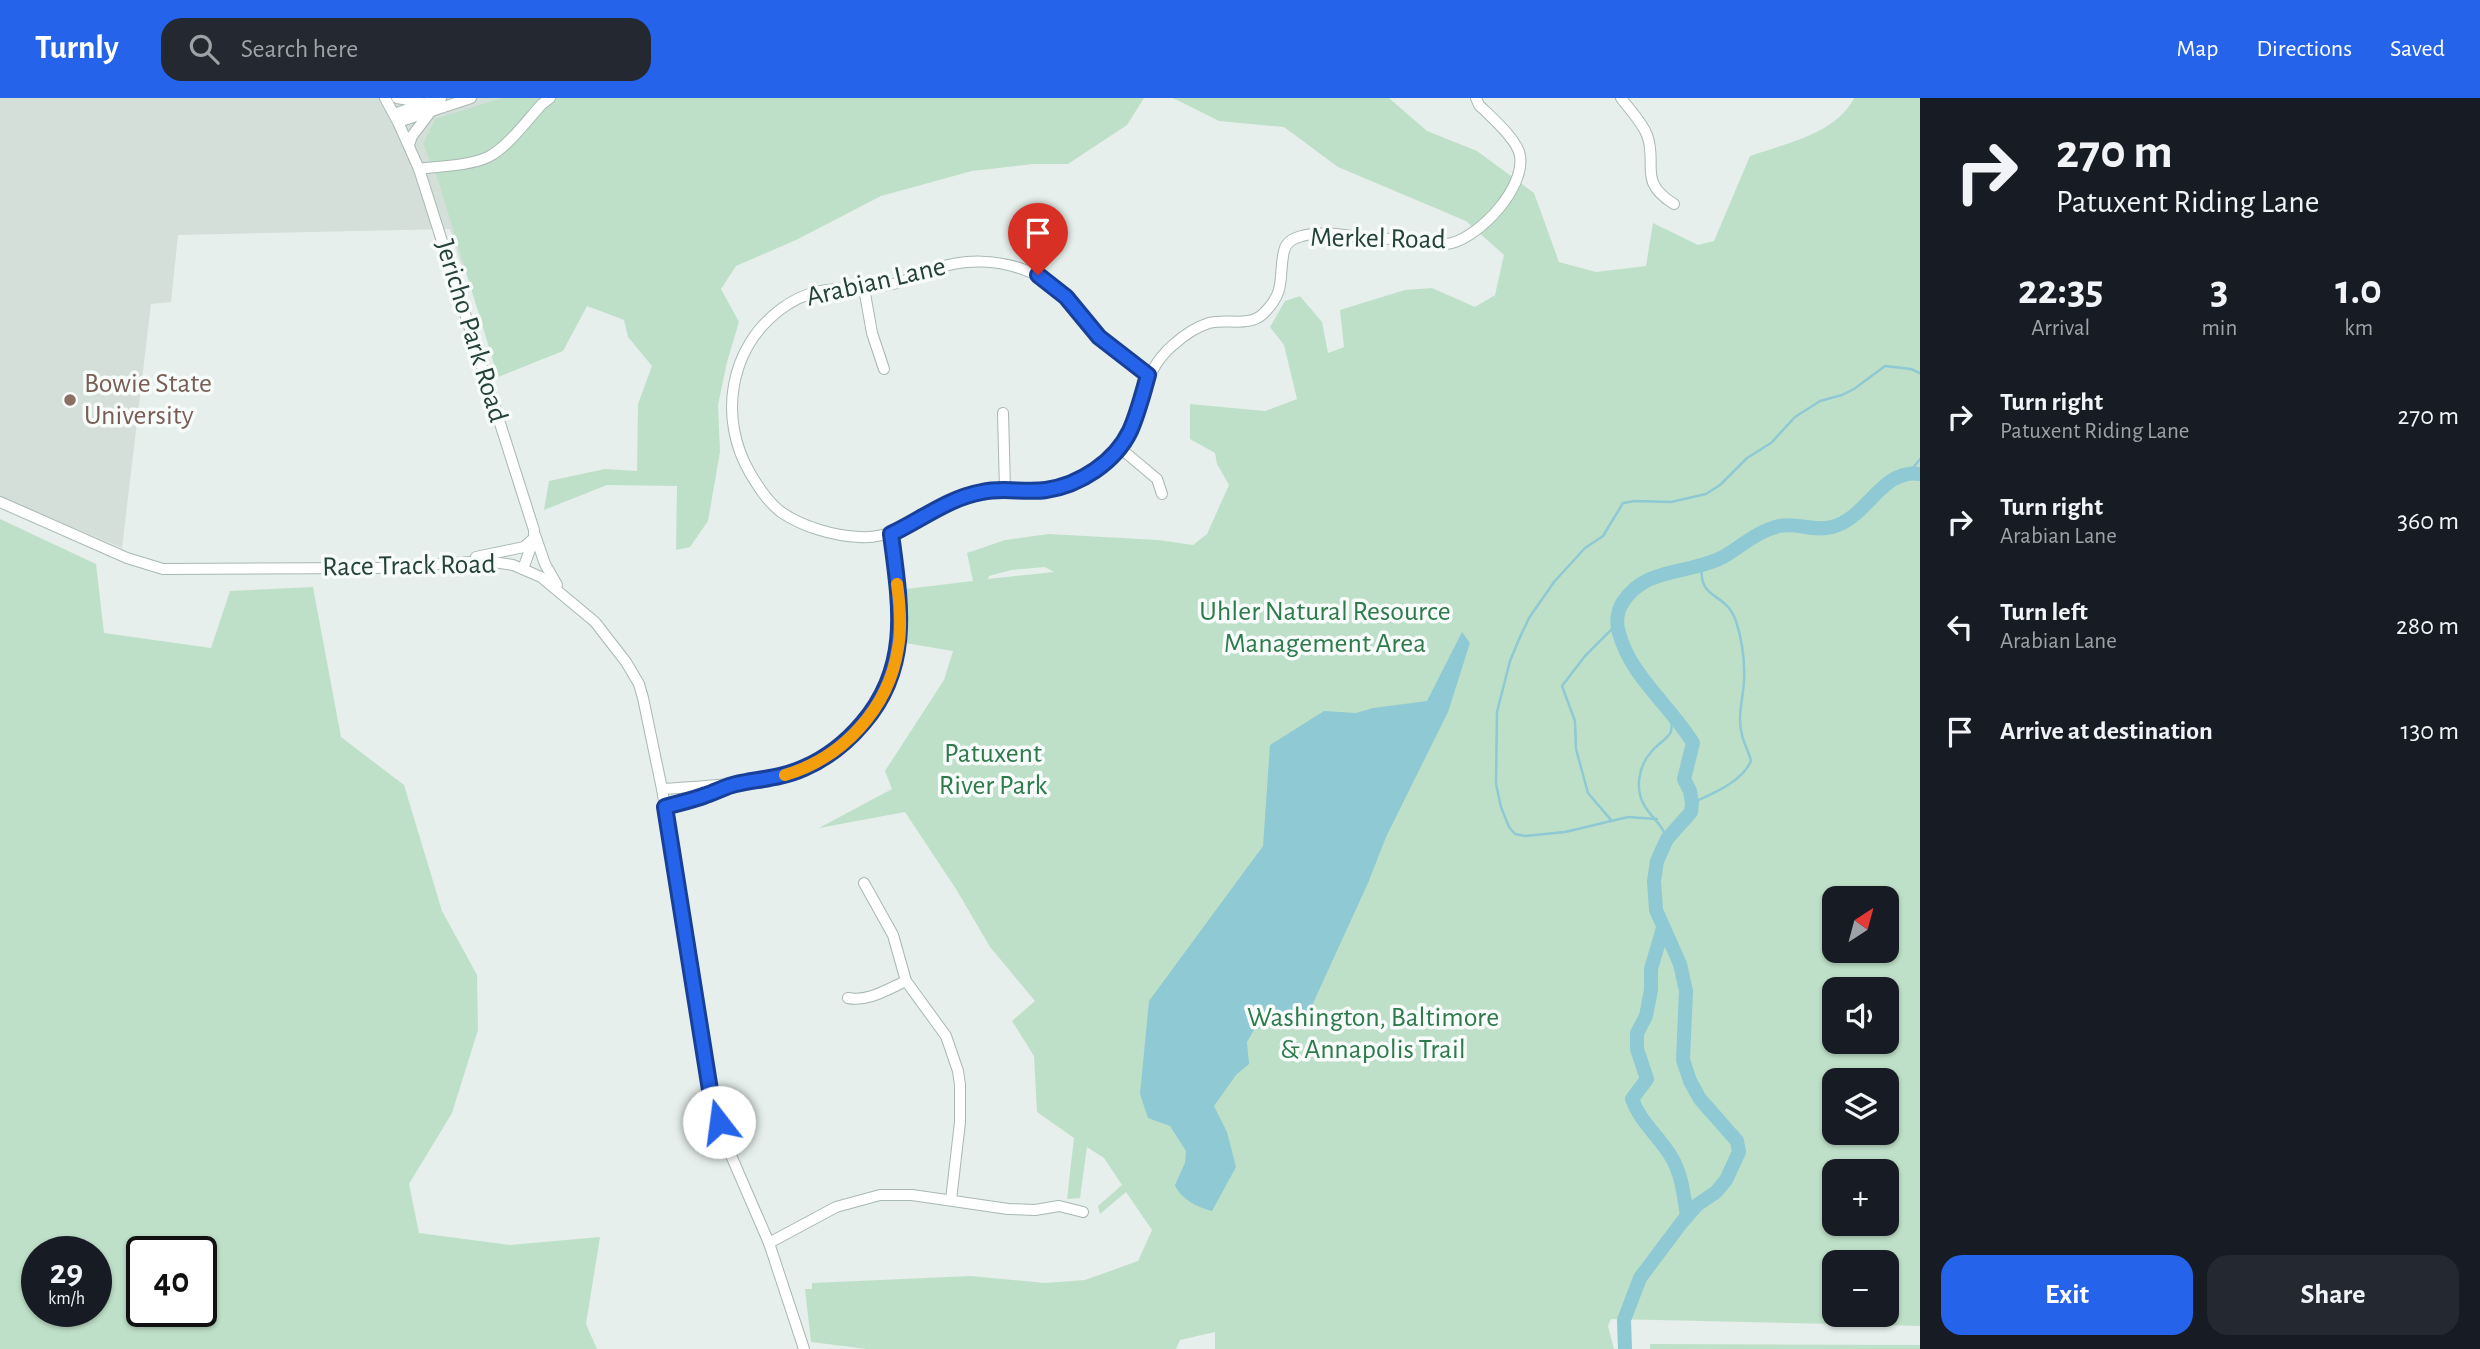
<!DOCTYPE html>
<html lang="en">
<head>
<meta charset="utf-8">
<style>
  body { margin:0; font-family:"Alegreya Sans",sans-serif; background:#242831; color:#f1f3f6; height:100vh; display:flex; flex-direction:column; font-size:26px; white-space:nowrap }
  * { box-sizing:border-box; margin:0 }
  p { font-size:23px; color:#9ea1a6 }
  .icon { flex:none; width:38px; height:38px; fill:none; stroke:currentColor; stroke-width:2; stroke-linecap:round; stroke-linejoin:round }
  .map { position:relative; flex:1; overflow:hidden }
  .panel { display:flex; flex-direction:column; background:#171b24; width:560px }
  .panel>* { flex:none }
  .top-card { background:#171b24; color:#f1f3f6; overflow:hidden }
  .needle { width:46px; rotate:36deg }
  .fabs { position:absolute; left:1822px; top:788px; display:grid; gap:14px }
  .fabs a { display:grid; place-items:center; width:77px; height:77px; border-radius:14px; background:#171b24; box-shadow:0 2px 5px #0004; font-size:35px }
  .speed { position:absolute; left:21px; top:1138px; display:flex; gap:14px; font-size:35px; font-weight:700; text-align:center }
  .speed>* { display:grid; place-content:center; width:91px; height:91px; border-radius:50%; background:#171b24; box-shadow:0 2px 5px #0004; line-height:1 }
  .speed small { font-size:18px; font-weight:400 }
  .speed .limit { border:4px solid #111; border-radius:10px; background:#fff; color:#111 }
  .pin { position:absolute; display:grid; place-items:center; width:60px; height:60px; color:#fff; margin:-72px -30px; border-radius:50% 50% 50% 0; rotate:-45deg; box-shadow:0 0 7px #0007 }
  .pin .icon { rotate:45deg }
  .me { position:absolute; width:77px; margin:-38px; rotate:345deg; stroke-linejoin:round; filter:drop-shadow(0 0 5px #0008) }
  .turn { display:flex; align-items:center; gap:24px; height:147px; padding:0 21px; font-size:32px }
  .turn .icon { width:91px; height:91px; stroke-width:2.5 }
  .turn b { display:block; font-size:49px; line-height:60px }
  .eta { display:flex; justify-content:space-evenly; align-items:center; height:119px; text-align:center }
  .eta b { font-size:42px; font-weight:700; line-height:49px }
  .action { display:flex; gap:14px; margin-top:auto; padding:14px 21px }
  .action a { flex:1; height:80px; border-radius:21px; background:#2563eb; color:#fff; font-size:28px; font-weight:700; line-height:80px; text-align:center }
  .action a+a { background:#242831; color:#f1f3f6 }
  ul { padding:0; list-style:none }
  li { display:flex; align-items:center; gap:21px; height:105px; padding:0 21px }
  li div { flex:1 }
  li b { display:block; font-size:26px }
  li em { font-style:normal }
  header { display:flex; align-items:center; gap:42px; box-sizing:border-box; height:98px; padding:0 35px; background:#2563eb; color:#fff }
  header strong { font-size:33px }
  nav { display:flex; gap:38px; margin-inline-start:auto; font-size:24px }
  .search { width:490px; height:63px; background:#242831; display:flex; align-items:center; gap:18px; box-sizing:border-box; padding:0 24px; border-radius:21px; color:#9ea1a6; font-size:26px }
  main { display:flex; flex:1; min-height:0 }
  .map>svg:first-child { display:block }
  .built { fill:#d4dfda }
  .green { fill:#bfe0c8; fill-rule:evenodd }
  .water { fill:#8ec9d4 }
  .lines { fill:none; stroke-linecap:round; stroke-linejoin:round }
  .stream { stroke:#8ec9d4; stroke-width:2.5 }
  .river { stroke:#8ec9d4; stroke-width:14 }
  .minor-casing { stroke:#a8b8b2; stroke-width:12 }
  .minor { stroke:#fff; stroke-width:10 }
  .route-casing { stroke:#184099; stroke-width:18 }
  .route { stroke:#2563eb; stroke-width:12 }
  .slow { stroke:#f59e0b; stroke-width:12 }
  .education-dot { fill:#8d6e63; stroke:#f7fbf9; stroke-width:2.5 }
  .labels { text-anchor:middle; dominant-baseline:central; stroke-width:7; stroke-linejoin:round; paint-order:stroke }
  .street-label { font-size:28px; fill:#24423a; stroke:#f7fbf9 }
  .education-label { font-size:28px; fill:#785e54; stroke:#f7fbf9; text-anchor:start }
  .park-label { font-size:28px; fill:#2d7a4b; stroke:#f7fbf9 }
</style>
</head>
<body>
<header>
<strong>Turnly</strong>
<div class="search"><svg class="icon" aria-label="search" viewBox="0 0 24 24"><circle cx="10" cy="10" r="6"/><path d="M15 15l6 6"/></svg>Search here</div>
<nav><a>Map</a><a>Directions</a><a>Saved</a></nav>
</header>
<main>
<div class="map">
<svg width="1920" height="1251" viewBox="0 0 1920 1251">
  <rect width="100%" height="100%" fill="#e6efeb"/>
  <!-- built -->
  <polygon class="built" points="0,0 606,0 464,175 450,131 178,137 171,204 151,206 122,450 0,399"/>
  <!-- green -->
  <g class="green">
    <polygon points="502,0 1144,0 1127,27 1068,66 1033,66 972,73 881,98 796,142 736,168 721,191 739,224 727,264 718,307 720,354 708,423 690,449 676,452 677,388 607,387 544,412 549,383 605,371 637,373 638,306 652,268 628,239 624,222 587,208 563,253 498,279 438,82 423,46 435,21"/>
    <path d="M1173,0H1389L1427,33L1477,53L1534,95L1559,164L1596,174L1646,168L1653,125L1698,147L1714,143L1750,58C1786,45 1836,36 1854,0H1920V1228L1611,1221L1608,1228L1614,1251H1215V1234L1180,1242L1176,1251H867L811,1244L805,1191H812V1185L971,1178L1045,1185L1085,1182L1138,1163L1152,1132L1126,1094L1100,1116L1098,1108L1122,1087L1104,1060L1087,1049L1080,1100L1067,1101L1074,1040L1037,1014L1034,958L1012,923L1035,903L990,849L956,791L905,714L819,730L892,691L885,673L944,582L953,553L905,545L906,491L973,483L967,455L1005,442L1049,436L1158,442L1193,447L1207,436L1229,387L1217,366L1215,355L1190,341V306L1265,313L1297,301L1284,247L1270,229L1285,203L1300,198L1322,224L1328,255L1344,249L1340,212L1405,192L1432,190L1475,209L1495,197L1504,157L1466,123L1338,69L1284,29L1219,23ZM1045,469L1054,474L988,481L989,478L1011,472ZM1834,800H1886V852H1834ZM1834,891H1886V943H1834ZM1834,982H1886V1034H1834ZM1834,1073H1886V1125H1834ZM1834,1164H1886V1216H1834Z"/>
    <path d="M0,421L96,466L104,535L211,550L230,493L313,489L341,639L404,687L442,813L477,877L478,932L452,1015L409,1086L419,1135L510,1147L600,1139L586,1226L597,1251H0ZM37,1153H96V1213H37ZM142,1153H201V1213H142Z"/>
    <polygon points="1650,1246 1920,1247 1920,1251 1650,1251"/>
  </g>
  <!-- water -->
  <path class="water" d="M1462,534L1470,545L1448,614L1386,739L1368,785L1304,925H1283L1254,932L1247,944L1249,966L1236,977L1214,1008L1227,1034L1236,1069L1212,1113C1198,1110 1180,1100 1175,1087L1185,1065L1186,1053L1170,1028L1148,1020L1140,996L1149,903L1263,748L1270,647L1324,613L1356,615L1373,610L1427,603Z"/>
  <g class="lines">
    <!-- stream -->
    <g class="stream">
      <polyline points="1909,375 1920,361"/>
      <path d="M1692,705C1712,696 1742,684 1751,663C1749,654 1744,646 1742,637C1737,619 1743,601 1744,583C1745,563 1742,542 1736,523C1725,492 1698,504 1702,467"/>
      <polyline points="1657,721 1628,719 1565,734 1525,738 1515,736 1509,729 1501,709 1496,686 1497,614 1510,563 1520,539 1529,520 1554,484 1585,450 1603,438 1623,405 1635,403 1671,404 1706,396 1720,387 1747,360 1771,345 1795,319 1820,303 1842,297 1854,291 1885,268 1911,271 1920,275"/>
      <polyline points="1611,722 1588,695 1576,651 1575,623 1562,588 1585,558 1618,525"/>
      <path d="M1667,741C1662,726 1654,722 1646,710C1634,693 1638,668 1652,653C1658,646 1666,642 1671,634L1672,624L1668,609"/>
    </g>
    <!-- river -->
    <g class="river">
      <path d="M1663,830L1651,871V892L1646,918L1637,935V951L1647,981L1632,1001C1640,1024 1660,1039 1672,1060C1682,1077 1684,1099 1687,1118"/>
      <path d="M1625,1251L1624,1222L1640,1180L1682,1124L1697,1107L1716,1094L1726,1082L1739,1054L1737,1043L1700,1001L1690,983L1683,962L1686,893L1680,866L1656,812L1654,783L1657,763L1667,741L1691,714L1692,705L1690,693L1684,681L1693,645C1670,607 1631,579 1619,535C1616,525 1617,513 1623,504C1646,468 1689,477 1723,459C1741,449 1757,433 1779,428C1797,424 1814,434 1832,429C1867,421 1881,370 1920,376"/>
    </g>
    <!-- minor casing -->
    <g class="minor-casing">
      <g id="minor">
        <polyline points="385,0 398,24 419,71 534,432 534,440 523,471"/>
        <polyline points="397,0 420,4"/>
        <path d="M1621,0C1630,12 1642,24 1647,37C1658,67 1637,83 1674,106"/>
        <polyline points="394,16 441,0"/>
        <polyline points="398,24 471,0"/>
        <polyline points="409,47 412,38 431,13"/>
        <path d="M419,71C441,68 468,68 488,59C507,50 528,21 542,6L550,0"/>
        <polyline points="864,190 872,235 884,271"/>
        <path d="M1148,277C1130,264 1112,252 1096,236C1074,213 1061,186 1030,174C999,161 964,160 932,172C919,176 907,183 893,186C851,195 820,182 781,211C729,250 718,320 750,375C759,390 768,404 781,414C803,429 834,438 860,439C906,442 939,402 983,393C1008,388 1033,396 1058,389C1090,380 1119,358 1132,327C1145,296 1146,270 1173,247C1183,238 1196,229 1209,225C1228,220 1249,230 1264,215C1287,192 1278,179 1284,153C1286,144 1293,140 1302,138C1322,132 1348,138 1369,140C1385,141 1402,141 1419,142C1430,143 1441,148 1452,145C1481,137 1525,90 1520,58C1518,42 1491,19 1479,7L1476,0"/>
        <polyline points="1003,315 1005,391"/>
        <polyline points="1120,350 1157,381 1162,396"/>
        <polyline points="0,404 127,460 163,471 377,470 486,463 513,467 541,479 595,524 626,564 639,586 643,600 662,691 711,992 730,1055 769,1145 804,1251"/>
        <polyline points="535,437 545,466 557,487"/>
        <polyline points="476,459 524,449 533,441"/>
        <path d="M662,691C741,685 812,687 867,621C886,597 898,568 900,537C902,504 895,470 891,436"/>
        <polyline points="665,709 724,690"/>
        <polyline points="864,785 893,837 906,883 946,938 958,973 960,987 960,1024 951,1102"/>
        <path d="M848,900C868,904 888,891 906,883"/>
        <polyline points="769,1145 836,1109 880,1097 912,1097 1008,1111 1035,1112 1059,1108 1083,1114"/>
      </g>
    </g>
    <!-- minor -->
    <use href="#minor" class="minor"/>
  </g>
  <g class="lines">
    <!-- route casing -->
    <g class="route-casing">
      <path id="route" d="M719,1024L710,992L665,709C679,705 693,702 706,697C716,694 726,688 736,686C759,681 782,680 804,670C827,660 847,644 863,625C912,568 900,505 891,436C921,422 948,400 982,394C1003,389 1024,395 1046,392C1080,387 1115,364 1130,333C1138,315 1143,295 1148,277L1099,239L1066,199L1038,177"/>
    </g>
    <!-- route -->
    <use href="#route" class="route"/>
    <!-- slow -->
    <path class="slow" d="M785,677C843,660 889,610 898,550C902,529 900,507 897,486"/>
  </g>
  <!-- markers -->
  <circle class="education-dot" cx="70" cy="302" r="7"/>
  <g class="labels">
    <!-- street labels -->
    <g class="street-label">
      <text transform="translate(1378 141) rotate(1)">Merkel Road</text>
      <text transform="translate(876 184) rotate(-13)">Arabian Lane</text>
      <text transform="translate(471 233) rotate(73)">Jericho Park Road</text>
      <text transform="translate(409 468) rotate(-1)">Race Track Road</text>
    </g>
    <!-- education labels -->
    <g class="education-label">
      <text x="84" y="286">Bowie State<tspan x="84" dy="32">University</tspan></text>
    </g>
    <!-- park labels -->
    <g class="park-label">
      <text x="1325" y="514">Uhler Natural Resource<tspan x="1325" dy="32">Management Area</tspan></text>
      <text x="993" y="656">Patuxent<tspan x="993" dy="32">River Park</tspan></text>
      <text x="1373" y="920">Washington, Baltimore<tspan x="1373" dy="32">&amp; Annapolis Trail</tspan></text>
    </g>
  </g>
</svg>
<div class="fabs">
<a><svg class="needle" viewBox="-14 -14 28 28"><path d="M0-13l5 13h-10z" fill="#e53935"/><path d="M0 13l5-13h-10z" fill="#9ea1a6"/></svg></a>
<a><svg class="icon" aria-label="sound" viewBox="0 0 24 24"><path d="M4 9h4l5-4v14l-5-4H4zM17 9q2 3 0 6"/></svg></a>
<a><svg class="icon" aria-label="layers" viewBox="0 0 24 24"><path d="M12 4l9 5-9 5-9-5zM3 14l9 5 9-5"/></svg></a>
<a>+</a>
<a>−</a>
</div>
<div class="speed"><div>29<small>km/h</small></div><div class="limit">40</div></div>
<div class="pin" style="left:1038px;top:177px;background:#d93025"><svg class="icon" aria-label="arrive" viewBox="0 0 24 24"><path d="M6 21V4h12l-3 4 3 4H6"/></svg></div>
<svg class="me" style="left:719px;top:1024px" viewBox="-20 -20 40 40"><circle r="19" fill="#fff"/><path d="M0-13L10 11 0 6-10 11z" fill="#2563eb"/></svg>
</div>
<section class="panel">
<div class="top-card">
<div class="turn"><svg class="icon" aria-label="right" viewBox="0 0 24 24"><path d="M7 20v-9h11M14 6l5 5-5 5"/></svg><div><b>270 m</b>Patuxent Riding Lane</div></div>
</div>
<div class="eta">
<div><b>22:35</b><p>Arrival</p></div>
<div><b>3</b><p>min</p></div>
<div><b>1.0</b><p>km</p></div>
</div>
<ul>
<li><svg class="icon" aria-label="right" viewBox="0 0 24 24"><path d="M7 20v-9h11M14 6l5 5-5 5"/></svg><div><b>Turn right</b><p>Patuxent Riding Lane</p></div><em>270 m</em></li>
<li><svg class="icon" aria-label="right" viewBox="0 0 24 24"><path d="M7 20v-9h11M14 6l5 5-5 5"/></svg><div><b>Turn right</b><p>Arabian Lane</p></div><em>360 m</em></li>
<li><svg class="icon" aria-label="left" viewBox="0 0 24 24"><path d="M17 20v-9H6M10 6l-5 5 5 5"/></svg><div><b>Turn left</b><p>Arabian Lane</p></div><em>280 m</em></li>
<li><svg class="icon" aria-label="arrive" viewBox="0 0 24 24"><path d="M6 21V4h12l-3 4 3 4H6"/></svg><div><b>Arrive at destination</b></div><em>130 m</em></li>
</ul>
<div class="action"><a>Exit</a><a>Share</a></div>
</section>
</main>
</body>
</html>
